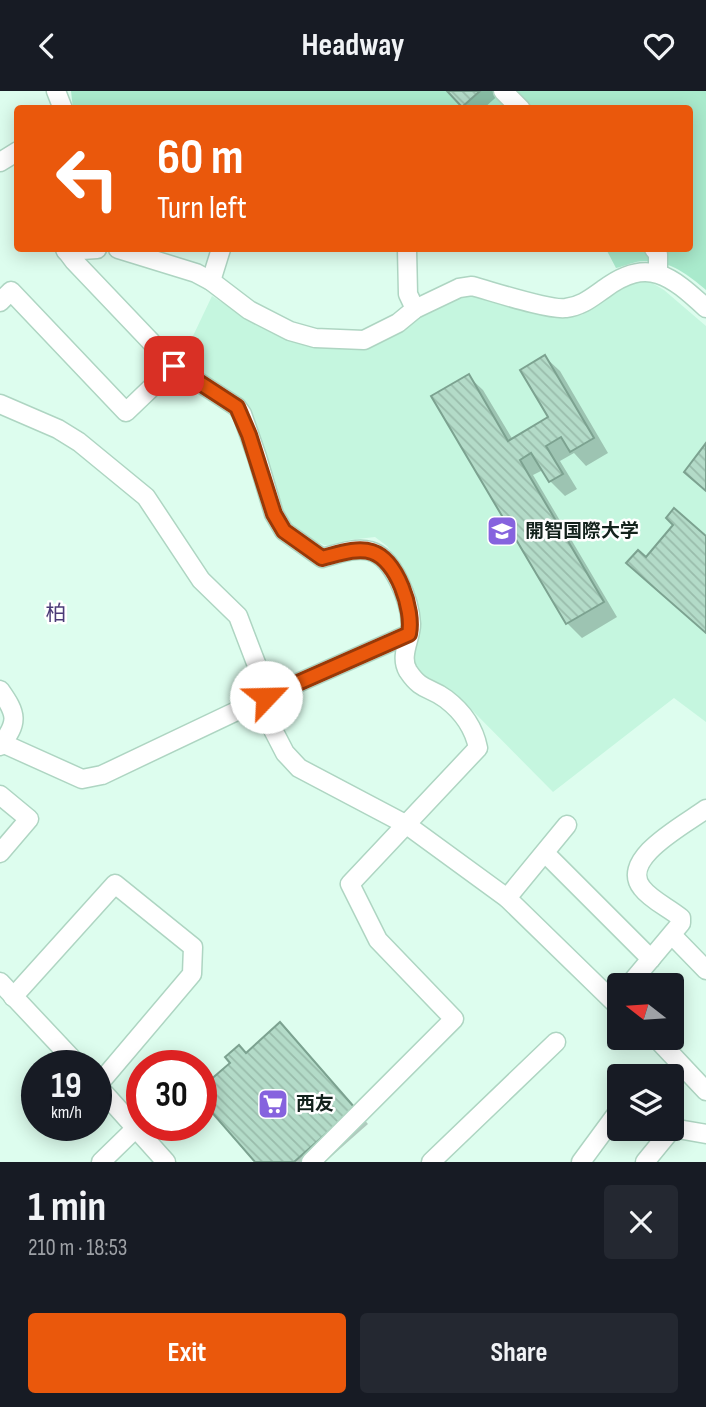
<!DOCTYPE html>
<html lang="en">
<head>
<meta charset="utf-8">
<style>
  body { margin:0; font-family:"Sofia Sans Condensed","Noto Sans JP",sans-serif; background:#242831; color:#f1f3f6; height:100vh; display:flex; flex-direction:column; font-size:26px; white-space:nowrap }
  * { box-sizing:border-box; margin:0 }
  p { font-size:23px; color:#9ea1a6 }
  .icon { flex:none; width:38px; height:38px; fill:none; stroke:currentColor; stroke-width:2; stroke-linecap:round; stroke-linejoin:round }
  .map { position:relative; height:1071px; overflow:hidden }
  .side { display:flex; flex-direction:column; background:#171b24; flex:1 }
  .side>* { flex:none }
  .hud { position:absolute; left:14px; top:14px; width:679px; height:147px; border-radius:7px; box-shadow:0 4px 18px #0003; background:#ea580c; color:#fff; overflow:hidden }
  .needle { width:46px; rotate:287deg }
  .tools { position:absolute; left:607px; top:882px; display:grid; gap:14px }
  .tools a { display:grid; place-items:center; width:77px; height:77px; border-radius:7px; background:#171b24; box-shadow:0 4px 18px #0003; font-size:35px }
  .speed { position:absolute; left:21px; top:959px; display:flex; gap:14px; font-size:35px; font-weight:700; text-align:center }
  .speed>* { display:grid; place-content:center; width:91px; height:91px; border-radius:50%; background:#171b24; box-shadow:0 4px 18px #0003; line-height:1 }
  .speed small { font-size:18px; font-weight:400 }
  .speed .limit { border:10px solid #d22; background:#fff; color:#111 }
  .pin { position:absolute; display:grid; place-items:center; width:60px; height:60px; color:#fff; margin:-30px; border-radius:14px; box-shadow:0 4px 10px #0006 }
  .me { position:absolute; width:77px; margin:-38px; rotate:66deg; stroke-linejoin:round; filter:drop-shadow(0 0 5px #0008) }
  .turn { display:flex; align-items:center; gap:24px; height:147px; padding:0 28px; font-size:32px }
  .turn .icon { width:91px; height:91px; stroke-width:2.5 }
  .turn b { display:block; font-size:49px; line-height:60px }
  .round { display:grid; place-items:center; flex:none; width:74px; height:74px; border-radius:7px; background:#242831 }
  .summary { display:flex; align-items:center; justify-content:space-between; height:119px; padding:0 28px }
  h1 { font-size:42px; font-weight:700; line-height:52px }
  .cta { display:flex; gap:14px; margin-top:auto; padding:14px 28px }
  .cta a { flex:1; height:80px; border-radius:7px; background:#ea580c; color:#fff; font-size:28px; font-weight:700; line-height:80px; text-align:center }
  .cta a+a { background:#242831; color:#f1f3f6 }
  header { display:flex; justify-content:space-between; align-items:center; height:91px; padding:0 28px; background:#171b24; font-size:32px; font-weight:700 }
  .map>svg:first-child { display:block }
  .built { fill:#c5f6df }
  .garden { fill:#a9eacc }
  .shadow { fill:#0003 }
  .building { fill:url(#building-back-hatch); stroke:#7ca290; stroke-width:2 }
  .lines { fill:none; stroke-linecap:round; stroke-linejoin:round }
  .minor-casing { stroke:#aed5c2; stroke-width:21 }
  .minor { stroke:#fff; stroke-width:18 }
  .route-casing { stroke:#983908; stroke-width:18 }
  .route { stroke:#ea580c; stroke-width:12 }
  .labels { text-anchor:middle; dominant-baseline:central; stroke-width:5; stroke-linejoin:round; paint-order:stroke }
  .poi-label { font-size:19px; font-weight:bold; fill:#13221c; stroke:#fff; text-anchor:start }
  .neighbourhood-label { font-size:21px; fill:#4b3b77; stroke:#fff }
</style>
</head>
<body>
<header><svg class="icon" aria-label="back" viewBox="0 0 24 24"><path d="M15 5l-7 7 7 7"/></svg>Headway<svg class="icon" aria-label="heart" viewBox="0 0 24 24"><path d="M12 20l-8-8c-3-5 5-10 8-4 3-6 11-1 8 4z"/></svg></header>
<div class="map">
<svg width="706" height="1071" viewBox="0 0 706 1071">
  <defs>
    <pattern id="building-back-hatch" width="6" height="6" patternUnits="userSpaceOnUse" patternTransform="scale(1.75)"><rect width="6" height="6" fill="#b3dbc8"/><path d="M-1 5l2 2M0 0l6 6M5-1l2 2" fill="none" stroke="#99bcab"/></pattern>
  </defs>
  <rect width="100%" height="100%" fill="#ddfdee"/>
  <!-- built -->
  <polygon class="built" points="647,189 664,199 706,235 706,631 674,607 553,701 456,603 425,586 416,575 413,565 420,534 415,505 403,477 387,455 375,446 349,449 336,454 324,454 311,448 289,434 277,412 258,351 183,266 212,205 246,227 332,255 377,253 438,215 464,203 481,204 554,225 567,226 582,224 630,193"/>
  <!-- garden -->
  <path class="garden" d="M71,0H706V199C689,184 669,169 644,170C635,170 625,175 616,177L606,158H690V18H73Z"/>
  <!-- shadow -->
  <g class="shadow">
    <polygon points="449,0 503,0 483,18 465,18"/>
    <polygon points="545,266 560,280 608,362 586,375 574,362 560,370 577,398 565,405 550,390 543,379 533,384 617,526 582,547 567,532 468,285 483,299 513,349 550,326"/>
    <polygon points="295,948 368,1033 325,1071 257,1071 246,964"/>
  </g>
  <!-- building -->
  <g class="building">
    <polygon points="447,0 480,0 462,16"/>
    <polygon points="545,264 594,347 570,361 561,346 546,355 563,383 549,391 531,362 520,369 604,511 566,533 431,305 469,283 508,350 548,326 520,279"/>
    <polygon points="706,352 706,400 684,381"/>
    <polygon points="674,417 706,445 706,542 626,472 638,459 646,466 673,434 666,427"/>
    <polygon points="280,931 355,1017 294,1071 255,1071 201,1009 201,997 230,972 225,966 239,954 246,962"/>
  </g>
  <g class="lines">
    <!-- minor casing -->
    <g class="minor-casing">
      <g id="minor">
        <polyline points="56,0 63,18"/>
        <polyline points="503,0 521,18"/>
        <polyline points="0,71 18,60"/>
        <path d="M65,158L74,170L174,275L237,316L242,323L257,366L274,423L284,440L322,467C337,463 356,456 370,460C394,466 410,511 411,533C411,548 399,565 408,580C422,601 429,595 446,608C463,621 474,637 478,657L350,793L378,849L454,928L311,1071"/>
        <path d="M118,158L196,182L211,190L249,219L290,240L315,247L364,249L398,232L415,218L459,197L472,195C491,200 551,220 566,217C582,215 591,207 604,198C648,165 671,185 706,217"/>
        <polyline points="407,158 408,203 415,218"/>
        <polyline points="654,158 658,163 658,181"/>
        <polyline points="66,160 97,158"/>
        <polyline points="211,190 221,158"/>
        <polyline points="0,211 11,200 126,321 174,275"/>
        <polyline points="0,313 58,338 79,351 146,406 201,489 238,525 264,593 269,631 285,662 299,677 407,734 507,807 620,917"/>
        <path d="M0,599C17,623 19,631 0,655"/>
        <polyline points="2,652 82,688 102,684 266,606 409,543"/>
        <polyline points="0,704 29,728 0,762"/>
        <polyline points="545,762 651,868"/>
        <polyline points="507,807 567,734"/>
        <polyline points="672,844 706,879"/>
        <polyline points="0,891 79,975"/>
        <path d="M629,894L681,832V827C669,817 651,809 642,797C618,768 686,733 706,718"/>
        <polyline points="13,906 115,793 193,856 192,883 98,994"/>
        <polyline points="656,947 706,1000"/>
        <polyline points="96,993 166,1071"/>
        <polyline points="672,1037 706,1043"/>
        <polyline points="101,1071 137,1036"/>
        <polyline points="431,1071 556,951"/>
        <polyline points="581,1071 620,1018"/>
        <polyline points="645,1071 672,1038"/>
      </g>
    </g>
    <!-- minor -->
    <use href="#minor" class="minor"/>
  </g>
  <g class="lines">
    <!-- route casing -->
    <g class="route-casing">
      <path id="route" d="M174,275L237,316L249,344L274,423L284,440L322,467C338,463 357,456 372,461C397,469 414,519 409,543L266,606"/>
    </g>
    <!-- route -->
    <use href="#route" class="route"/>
  </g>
  <!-- icons -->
  <defs>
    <g id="university-square" transform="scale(1.575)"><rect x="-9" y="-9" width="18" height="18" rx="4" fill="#8663de" stroke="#fff"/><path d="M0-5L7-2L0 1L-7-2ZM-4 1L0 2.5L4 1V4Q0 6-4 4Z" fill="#fff"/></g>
    <g id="supermarket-square" transform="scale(1.575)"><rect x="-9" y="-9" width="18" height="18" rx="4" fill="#8663de" stroke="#fff"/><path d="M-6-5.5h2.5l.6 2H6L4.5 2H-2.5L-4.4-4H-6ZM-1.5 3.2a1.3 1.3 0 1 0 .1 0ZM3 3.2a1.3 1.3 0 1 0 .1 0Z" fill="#fff"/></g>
  </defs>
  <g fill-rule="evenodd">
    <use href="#university-square" x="502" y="440"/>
    <use href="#supermarket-square" x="273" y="1013"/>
  </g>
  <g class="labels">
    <!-- poi labels -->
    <g class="poi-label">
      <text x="525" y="440">開智国際大学</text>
      <text x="296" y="1013">西友</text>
    </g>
    <!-- neighbourhood labels -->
    <g class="neighbourhood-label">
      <text x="56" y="522">柏</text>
    </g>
  </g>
</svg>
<div class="tools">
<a><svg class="needle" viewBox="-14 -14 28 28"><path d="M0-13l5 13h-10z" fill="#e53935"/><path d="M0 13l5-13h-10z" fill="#9ea1a6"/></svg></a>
<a><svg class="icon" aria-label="layers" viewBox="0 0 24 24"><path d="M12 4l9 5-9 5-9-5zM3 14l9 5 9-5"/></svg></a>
</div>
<div class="speed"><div>19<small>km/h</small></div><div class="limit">30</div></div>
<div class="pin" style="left:174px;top:275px;background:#d93025"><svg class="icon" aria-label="arrive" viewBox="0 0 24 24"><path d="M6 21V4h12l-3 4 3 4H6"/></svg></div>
<svg class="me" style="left:266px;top:606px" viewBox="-20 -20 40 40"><circle r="19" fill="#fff"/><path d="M0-13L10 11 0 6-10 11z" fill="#ea580c"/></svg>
<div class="hud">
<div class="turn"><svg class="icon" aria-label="left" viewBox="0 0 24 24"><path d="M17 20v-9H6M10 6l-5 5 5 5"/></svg><div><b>60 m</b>Turn left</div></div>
</div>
</div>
<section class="side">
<div class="summary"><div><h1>1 min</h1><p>210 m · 18:53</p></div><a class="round"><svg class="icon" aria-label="close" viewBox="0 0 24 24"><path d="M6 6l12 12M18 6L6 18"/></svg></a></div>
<div class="cta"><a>Exit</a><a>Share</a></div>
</section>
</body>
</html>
